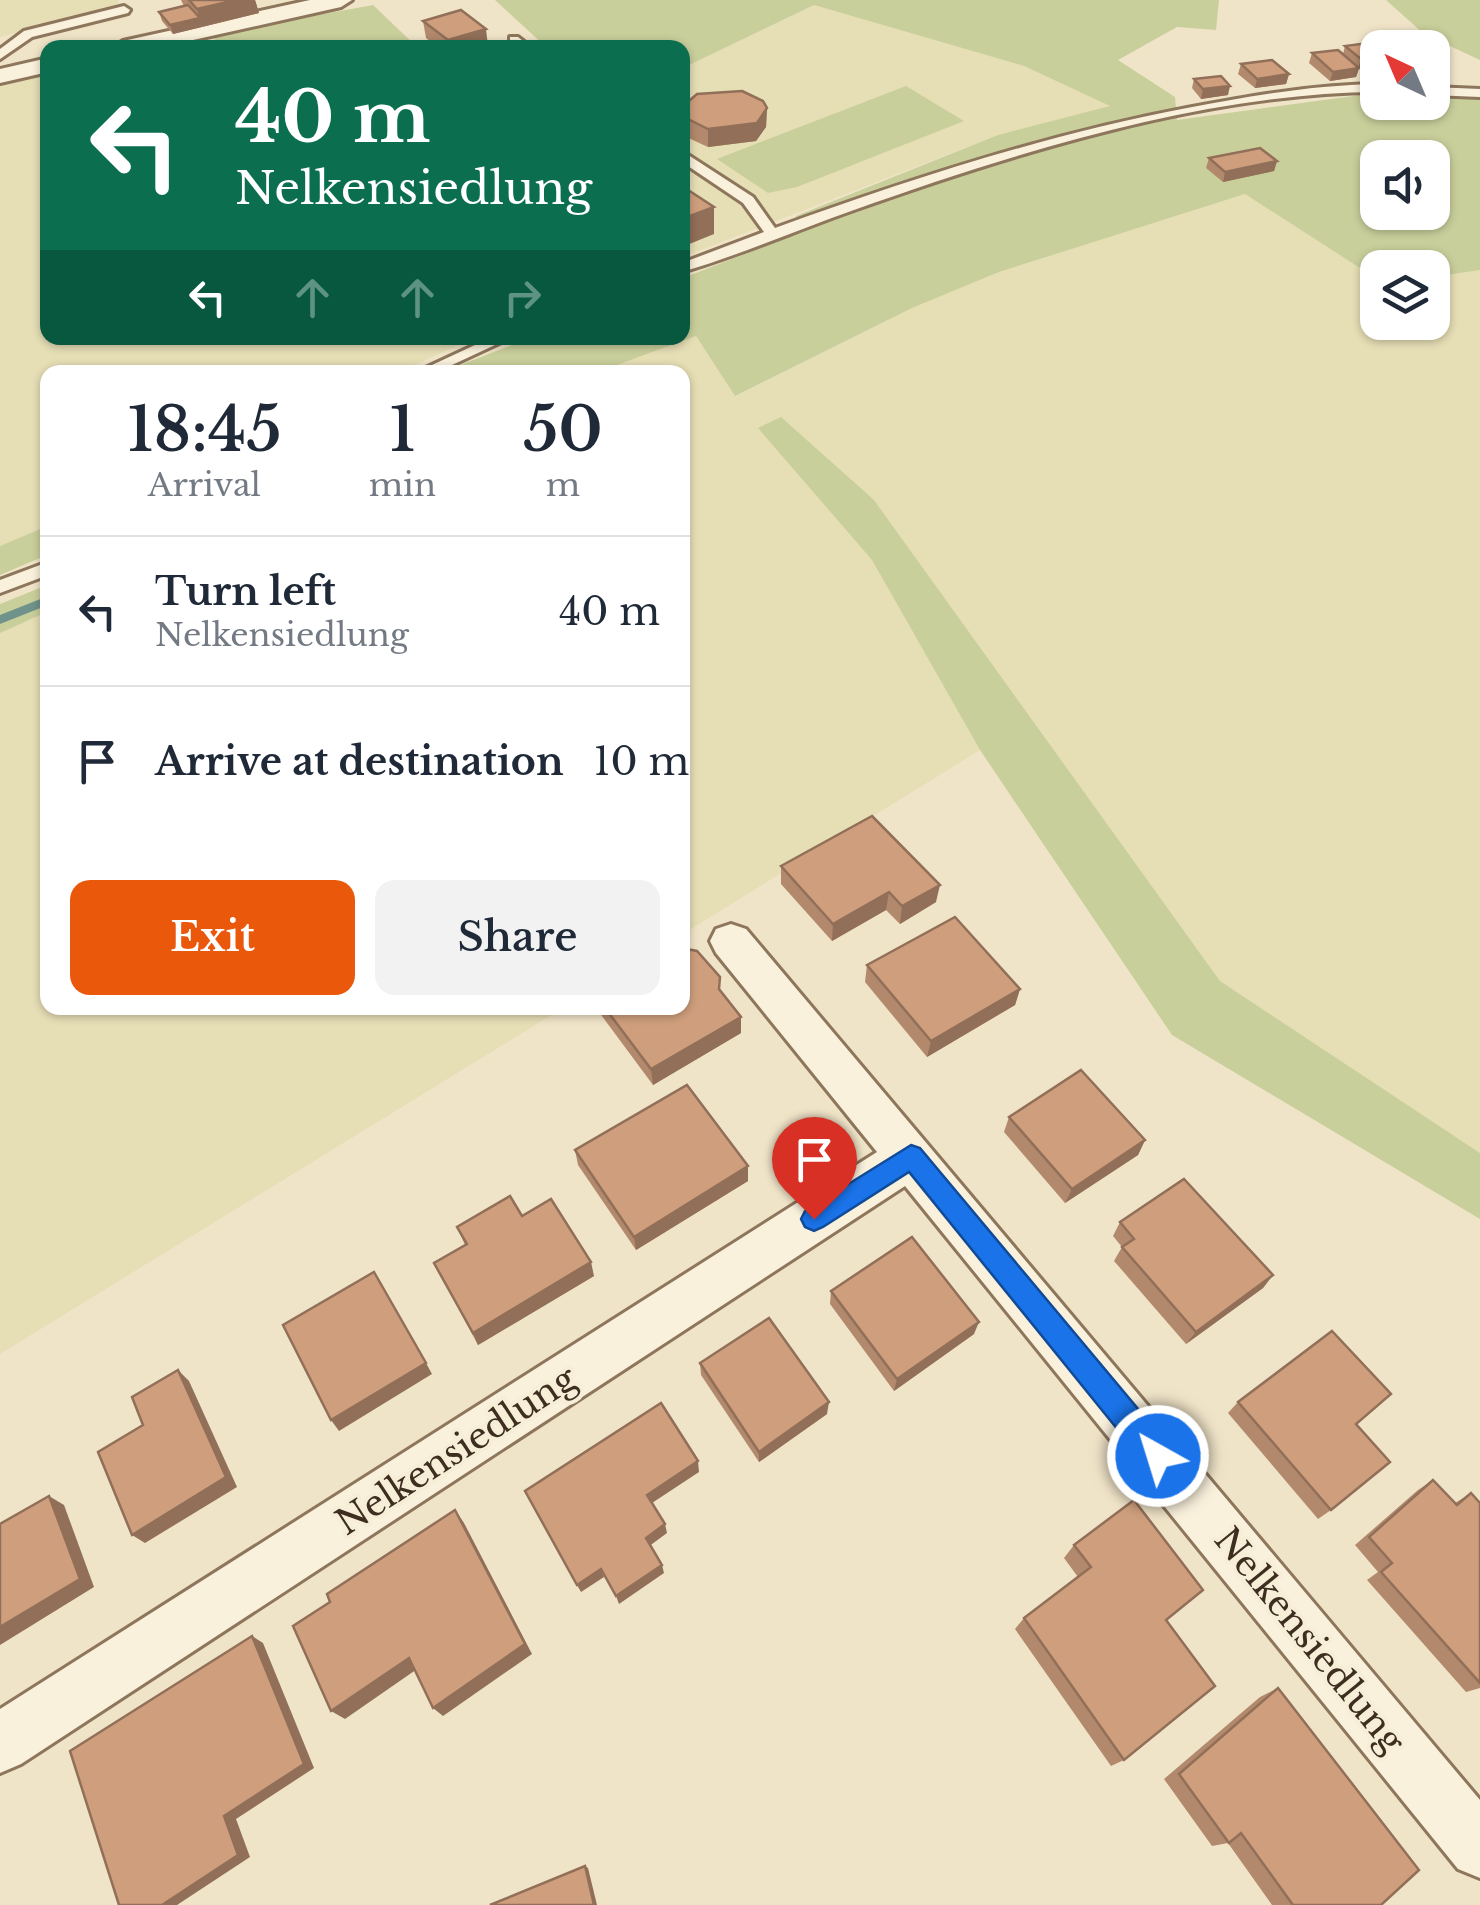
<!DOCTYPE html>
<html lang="en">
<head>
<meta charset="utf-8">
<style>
  body { margin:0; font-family:"Libre Baskerville",serif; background:#f2f2f3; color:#1f2937; height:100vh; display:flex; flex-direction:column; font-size:38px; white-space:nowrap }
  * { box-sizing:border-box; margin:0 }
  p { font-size:32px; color:#747a83 }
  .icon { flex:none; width:55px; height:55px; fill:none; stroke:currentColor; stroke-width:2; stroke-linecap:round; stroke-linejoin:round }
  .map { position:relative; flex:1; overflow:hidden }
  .panel { position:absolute; left:40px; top:365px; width:650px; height:650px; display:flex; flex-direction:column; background:#fff; border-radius:20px; box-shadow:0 2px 8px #0004 }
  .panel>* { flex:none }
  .banner { position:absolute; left:40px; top:40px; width:650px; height:305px; border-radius:20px; box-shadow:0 2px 8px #0004; background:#0b6e4f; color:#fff; overflow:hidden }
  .needle { width:65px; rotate:316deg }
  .controls { position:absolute; left:1360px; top:30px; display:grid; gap:20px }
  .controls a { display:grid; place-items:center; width:90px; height:90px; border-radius:20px; background:#fff; box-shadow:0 2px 8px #0004; font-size:50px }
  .pin { position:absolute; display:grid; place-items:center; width:85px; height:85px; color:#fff; margin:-102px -42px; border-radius:50% 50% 50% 0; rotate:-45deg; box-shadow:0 0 10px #0007 }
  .pin .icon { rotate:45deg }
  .me { position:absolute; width:110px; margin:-55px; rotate:321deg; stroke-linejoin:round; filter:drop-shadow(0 0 8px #0008) }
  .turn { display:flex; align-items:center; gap:35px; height:210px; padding:0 30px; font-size:45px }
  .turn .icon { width:130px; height:130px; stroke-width:2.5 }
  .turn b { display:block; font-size:70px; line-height:85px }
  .lanes { display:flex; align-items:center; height:95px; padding:0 30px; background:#0003; justify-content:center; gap:50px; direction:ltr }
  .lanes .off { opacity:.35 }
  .eta { display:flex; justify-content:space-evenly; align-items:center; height:170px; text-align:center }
  .eta b { font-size:60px; font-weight:600; line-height:70px }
  .button { display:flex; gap:20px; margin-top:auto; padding:20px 30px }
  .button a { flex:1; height:115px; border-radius:20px; background:#ea580c; color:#fff; font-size:40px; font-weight:600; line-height:115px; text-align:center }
  .button a+a { background:#f2f2f3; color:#1f2937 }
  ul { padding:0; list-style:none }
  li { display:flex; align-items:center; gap:30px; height:150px; padding:0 30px; border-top:2px solid #e0e1e3 }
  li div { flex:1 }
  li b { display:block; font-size:38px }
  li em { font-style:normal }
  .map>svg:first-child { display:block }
  .farmland { fill:#e6deb5 }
  .green { fill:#c9cf9b; fill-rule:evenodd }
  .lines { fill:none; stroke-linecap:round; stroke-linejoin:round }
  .stream { fill:#6f938a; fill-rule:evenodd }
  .lane-casing { stroke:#8d765c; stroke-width:6 }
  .street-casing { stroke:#8d765c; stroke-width:6 }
  .lane { fill:#faf1dc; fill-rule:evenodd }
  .street { fill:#faf1dc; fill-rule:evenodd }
  .wall { fill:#b2896c }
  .shaded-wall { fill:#916f58 }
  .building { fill:#cf9f7d; stroke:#916f58; stroke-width:2.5 }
  .route { fill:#1a73e8; stroke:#114b97; stroke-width:2.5 }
  .labels { text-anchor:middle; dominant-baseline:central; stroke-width:8; stroke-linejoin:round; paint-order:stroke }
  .near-street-label { font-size:35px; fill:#3d2e20; stroke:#f7eed8 }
</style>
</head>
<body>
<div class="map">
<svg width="1480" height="1905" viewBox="0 0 1480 1905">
  <rect width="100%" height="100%" fill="#f0e4c8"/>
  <!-- farmland -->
  <g class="farmland">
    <polygon points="0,0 118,0 119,7 0,37"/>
    <polygon points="814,5 1024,66 1111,106 998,135 683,257 683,68"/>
    <polygon points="47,73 48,338 474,338 399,372 48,372 47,526 0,546 0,85"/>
    <polygon points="1245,194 1377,279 1378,322 1432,322 1433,277 1480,270 1480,1153 1220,981 874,500 759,428 872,560 980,750 683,934 682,372 598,372 696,336 735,396 912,308 999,272"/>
    <polygon points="47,612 48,1008 563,1008 0,1354 0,633"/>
  </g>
  <!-- green -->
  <g class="green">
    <path d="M495,0H1219L1216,30L1177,27L1118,60L1175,97L1177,120L1368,94H1377L1378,102H1432L1433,97L1480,86V270L1433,277L1432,268H1378L1377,279L1245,194L999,272L912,308L735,396L696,336L598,372H442L530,338H682L683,278L796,234V216L998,135L1110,106L1024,66L814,5L683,68L682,48L546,47ZM1378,158H1432V212H1378Z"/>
    <polygon points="1386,0 1480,0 1480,60 1424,34"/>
    <polygon points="373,5 417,47 225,47 209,35"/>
    <polygon points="906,86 964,121 797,187 768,193 717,159"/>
    <polygon points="781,417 874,500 1220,981 1480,1153 1480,1219 1172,1035 980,750 872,560 758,428"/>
    <polygon points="47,526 47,555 0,575 0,546"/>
    <polygon points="47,585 47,612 0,633 0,604"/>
  </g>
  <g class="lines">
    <!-- stream -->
    <polygon class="stream" points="48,596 48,605 0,624 0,615"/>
    <!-- lane casing -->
    <g class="lane-casing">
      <g id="lane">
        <polygon points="124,6 130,10 128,13 32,37 0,59 0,49 24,31"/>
        <polygon points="510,37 518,37 532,48 517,48 510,43"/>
        <path d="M1378,84V92C1206,93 1014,153 854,210C797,230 740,255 682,272V263L764,232L743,203L682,162V151L753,197L775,228C910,179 1046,135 1187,108C1250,96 1313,85 1378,84Z"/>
        <polygon points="1432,87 1480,89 1480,97 1432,95"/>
        <polygon points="490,338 510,338 437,372 417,372"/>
        <polygon points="48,562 48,575 0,593 0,580"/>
      </g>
    </g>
    <!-- street casing -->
    <g class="street-casing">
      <g id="street">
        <polygon points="310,0 352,0 341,7 157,48 112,48 123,41"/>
        <polygon points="48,58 48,72 0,83 0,69"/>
        <polygon points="731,924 746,929 1480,1800 1480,1878 1458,1869 905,1186 21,1764 0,1773 0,1709 877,1152 716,953 710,941 716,929"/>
      </g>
    </g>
    <!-- lane -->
    <use href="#lane" class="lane"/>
    <!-- street -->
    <use href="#street" class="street"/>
  </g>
  <!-- wall -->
  <g class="wall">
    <polygon points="181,0 255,0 259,13 173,34 162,21 159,12 184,6"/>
    <polygon points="423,21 488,46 438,48 426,38"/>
    <polygon points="1368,43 1356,77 1330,81 1309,63 1312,53 1343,54 1345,46"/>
    <polygon points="1241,64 1289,74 1286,84 1255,88 1238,74"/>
    <polygon points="1194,79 1228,95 1201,99 1192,88"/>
    <polygon points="682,107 767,108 766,127 756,141 708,147 684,136 682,131"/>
    <polygon points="1209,158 1277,161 1274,171 1223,182 1206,168"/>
    <polygon points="781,866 936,902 900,924 886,910 832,941 781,884"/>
    <polygon points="687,949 720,977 720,991 741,1033 653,1085 596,1008 682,1008"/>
    <polygon points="867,965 1020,989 1015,1005 927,1057 865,982"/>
    <polygon points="1009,1117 1145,1140 1138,1155 1065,1203 1004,1132"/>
    <polygon points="575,1150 748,1181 636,1250 578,1165"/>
    <polygon points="522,1216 594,1276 478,1345 434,1263 465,1245 457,1227"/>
    <polygon points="1120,1222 1273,1275 1263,1288 1186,1344 1114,1261 1122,1247 1113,1236"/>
    <polygon points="831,1291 974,1334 894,1391 830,1304"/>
    <polygon points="700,1363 827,1414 759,1462 701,1375"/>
    <polygon points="1238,1402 1356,1424 1331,1510 1318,1519 1228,1413"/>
    <polygon points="1433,1480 1455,1503 1471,1493 1480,1503 1480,1688 1466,1692 1367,1580 1378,1572 1355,1545 1418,1490"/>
    <polygon points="1074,1545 1166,1620 1124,1760 1111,1766 1015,1629 1024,1618 1078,1577 1064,1558"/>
    <polygon points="1278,1688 1381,1905 1272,1905 1228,1843 1212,1846 1164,1779 1260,1697"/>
  </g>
  <!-- shaded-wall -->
  <g class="shaded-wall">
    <polygon points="236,0 255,0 259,13 202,27 197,9"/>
    <polygon points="200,18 202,27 173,34 170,25"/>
    <polygon points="486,29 488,46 449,48 448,40"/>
    <polygon points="1378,57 1378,66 1359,68 1356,77 1330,81 1333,72 1358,68 1361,59"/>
    <polygon points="1289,74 1286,84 1255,88 1257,79"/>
    <polygon points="1230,86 1228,95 1201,99 1203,89"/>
    <polygon points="767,108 766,127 756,141 708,147 708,129"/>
    <polygon points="1277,161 1274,171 1223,182 1225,172"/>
    <polygon points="714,207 714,234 682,247 682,219"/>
    <polygon points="940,885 936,902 900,924 902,906"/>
    <polygon points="889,892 886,910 832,941 833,924"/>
    <polygon points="1020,989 1015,1005 927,1057 931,1041"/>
    <polygon points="741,1017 741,1033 653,1085 651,1069"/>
    <polygon points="1145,1140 1138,1155 1065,1203 1072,1189"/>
    <polygon points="748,1166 748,1181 636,1250 634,1237"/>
    <polygon points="591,1262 594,1276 478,1345 473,1333"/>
    <polygon points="1273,1275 1263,1288 1186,1344 1196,1332"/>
    <polygon points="979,1322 974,1334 894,1391 897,1379"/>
    <polygon points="426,1363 432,1374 339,1431 331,1420"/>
    <polygon points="178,1370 189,1381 237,1487 145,1543 132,1535"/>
    <polygon points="829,1402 827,1414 759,1462 759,1452"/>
    <polygon points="698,1461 699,1472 649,1505 647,1495"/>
    <polygon points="49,1496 64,1505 94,1587 0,1645 0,1627"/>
    <polygon points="455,1510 464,1523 532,1654 443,1716 433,1708"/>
    <polygon points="665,1524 667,1533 648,1547 646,1538"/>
    <polygon points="662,1565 664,1573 619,1604 616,1596"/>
    <polygon points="601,1569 604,1577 581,1592 577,1585"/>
    <polygon points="252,1636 263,1643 314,1768 236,1819 250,1857 177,1905 162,1905 224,1816"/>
    <polygon points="409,1658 420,1667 345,1719 331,1711"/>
    <polygon points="585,1866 588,1868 597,1905 594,1905"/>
  </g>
  <!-- building -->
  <g class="building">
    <polygon points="189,0 236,0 197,9"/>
    <polygon points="188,5 200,18 170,25 159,12"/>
    <polygon points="461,10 486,29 448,40 423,21"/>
    <polygon points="1414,40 1424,48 1392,48 1387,44"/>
    <polygon points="1368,43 1378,50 1378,57 1361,59 1345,46"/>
    <polygon points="1338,50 1359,68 1333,72 1312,53"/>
    <polygon points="1272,60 1289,74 1257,79 1241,64"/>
    <polygon points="1221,76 1230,86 1203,89 1194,79"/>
    <polygon points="742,91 763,101 767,108 757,123 708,129 684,117 682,107 697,94"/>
    <polygon points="1260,148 1277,161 1225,172 1209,158"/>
    <polygon points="682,186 714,207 682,219"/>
    <polygon points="872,816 940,885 902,906 889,892 833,924 781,866"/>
    <polygon points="955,917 1020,989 931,1041 867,965"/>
    <polygon points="682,943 687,949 697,951 720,977 719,989 741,1017 651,1069 605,1008 682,1008"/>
    <polygon points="1081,1070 1145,1140 1072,1189 1009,1117"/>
    <polygon points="687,1085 748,1166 634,1237 575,1150"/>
    <polygon points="1184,1179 1273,1275 1196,1332 1122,1247 1134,1239 1120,1222"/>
    <polygon points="510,1196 522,1216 551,1199 591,1262 473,1333 434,1263 467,1244 457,1227"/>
    <polygon points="912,1237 979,1322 897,1379 831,1291"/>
    <polygon points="374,1272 426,1363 331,1420 283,1325"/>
    <polygon points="769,1318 829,1402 759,1452 700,1363"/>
    <polygon points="1332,1331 1391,1394 1356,1424 1390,1462 1331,1510 1238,1402"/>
    <polygon points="178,1370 226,1477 132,1535 98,1452 143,1425 132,1397"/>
    <polygon points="661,1403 698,1461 647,1495 665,1524 646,1538 662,1565 616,1596 601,1569 577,1585 525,1491"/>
    <polygon points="1433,1480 1457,1505 1471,1493 1480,1503 1480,1683 1381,1572 1392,1563 1369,1537"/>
    <polygon points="49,1496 80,1579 0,1627 0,1524"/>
    <polygon points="1134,1500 1203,1590 1166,1620 1215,1686 1124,1760 1024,1618 1091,1567 1074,1545"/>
    <polygon points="455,1510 525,1644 433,1708 409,1658 331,1711 293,1626 330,1602 327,1594"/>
    <polygon points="252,1636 304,1764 224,1816 238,1855 162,1905 119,1905 70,1751"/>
    <polygon points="1278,1688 1419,1870 1381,1905 1293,1905 1241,1833 1229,1843 1179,1774"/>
    <polygon points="585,1866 594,1905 490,1905"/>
  </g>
  <!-- route -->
  <polygon class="route" points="911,1145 920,1148 1169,1446 1173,1456 1169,1467 1158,1471 1148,1467 909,1172 823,1227 814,1231 805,1227 801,1219 805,1211"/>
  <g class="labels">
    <!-- near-street labels -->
    <g class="near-street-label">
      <text transform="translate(456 1450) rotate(-33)">Nelkensiedlung</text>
      <text transform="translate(1310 1640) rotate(51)">Nelkensiedlung</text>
    </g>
  </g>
</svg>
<div class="controls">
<a><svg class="needle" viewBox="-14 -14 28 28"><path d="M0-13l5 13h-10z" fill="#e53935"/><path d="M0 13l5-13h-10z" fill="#747a83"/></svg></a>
<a><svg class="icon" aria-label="sound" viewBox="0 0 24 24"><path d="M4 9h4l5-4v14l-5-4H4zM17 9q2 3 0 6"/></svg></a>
<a><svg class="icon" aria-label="layers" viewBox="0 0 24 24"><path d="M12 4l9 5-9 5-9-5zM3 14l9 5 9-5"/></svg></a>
</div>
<div class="pin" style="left:814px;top:1219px;background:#d93025"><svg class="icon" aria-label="arrive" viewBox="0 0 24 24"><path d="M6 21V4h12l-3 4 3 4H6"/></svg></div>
<svg class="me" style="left:1158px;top:1456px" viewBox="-20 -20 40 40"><circle r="17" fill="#1a73e8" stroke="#fff" stroke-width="3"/><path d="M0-11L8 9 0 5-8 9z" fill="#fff"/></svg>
<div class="banner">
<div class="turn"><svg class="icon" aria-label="left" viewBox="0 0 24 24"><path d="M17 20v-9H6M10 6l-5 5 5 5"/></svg><div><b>40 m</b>Nelkensiedlung</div></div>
<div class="lanes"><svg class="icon" aria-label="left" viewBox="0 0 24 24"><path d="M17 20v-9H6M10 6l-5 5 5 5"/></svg><svg class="icon off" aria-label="ahead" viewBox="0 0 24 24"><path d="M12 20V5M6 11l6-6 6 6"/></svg><svg class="icon off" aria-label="ahead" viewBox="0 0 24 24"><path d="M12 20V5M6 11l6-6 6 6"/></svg><svg class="icon off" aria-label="right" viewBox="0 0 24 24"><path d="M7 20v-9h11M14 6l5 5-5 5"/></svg></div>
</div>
<section class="panel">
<div class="eta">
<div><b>18:45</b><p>Arrival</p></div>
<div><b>1</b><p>min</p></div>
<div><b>50</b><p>m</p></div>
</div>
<ul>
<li><svg class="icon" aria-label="left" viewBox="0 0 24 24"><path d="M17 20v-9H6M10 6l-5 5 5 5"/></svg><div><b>Turn left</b><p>Nelkensiedlung</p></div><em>40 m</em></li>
<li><svg class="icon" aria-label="arrive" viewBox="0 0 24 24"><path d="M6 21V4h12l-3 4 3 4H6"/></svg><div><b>Arrive at destination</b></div><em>10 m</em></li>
</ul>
<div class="button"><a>Exit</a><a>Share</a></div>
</section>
</div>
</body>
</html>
